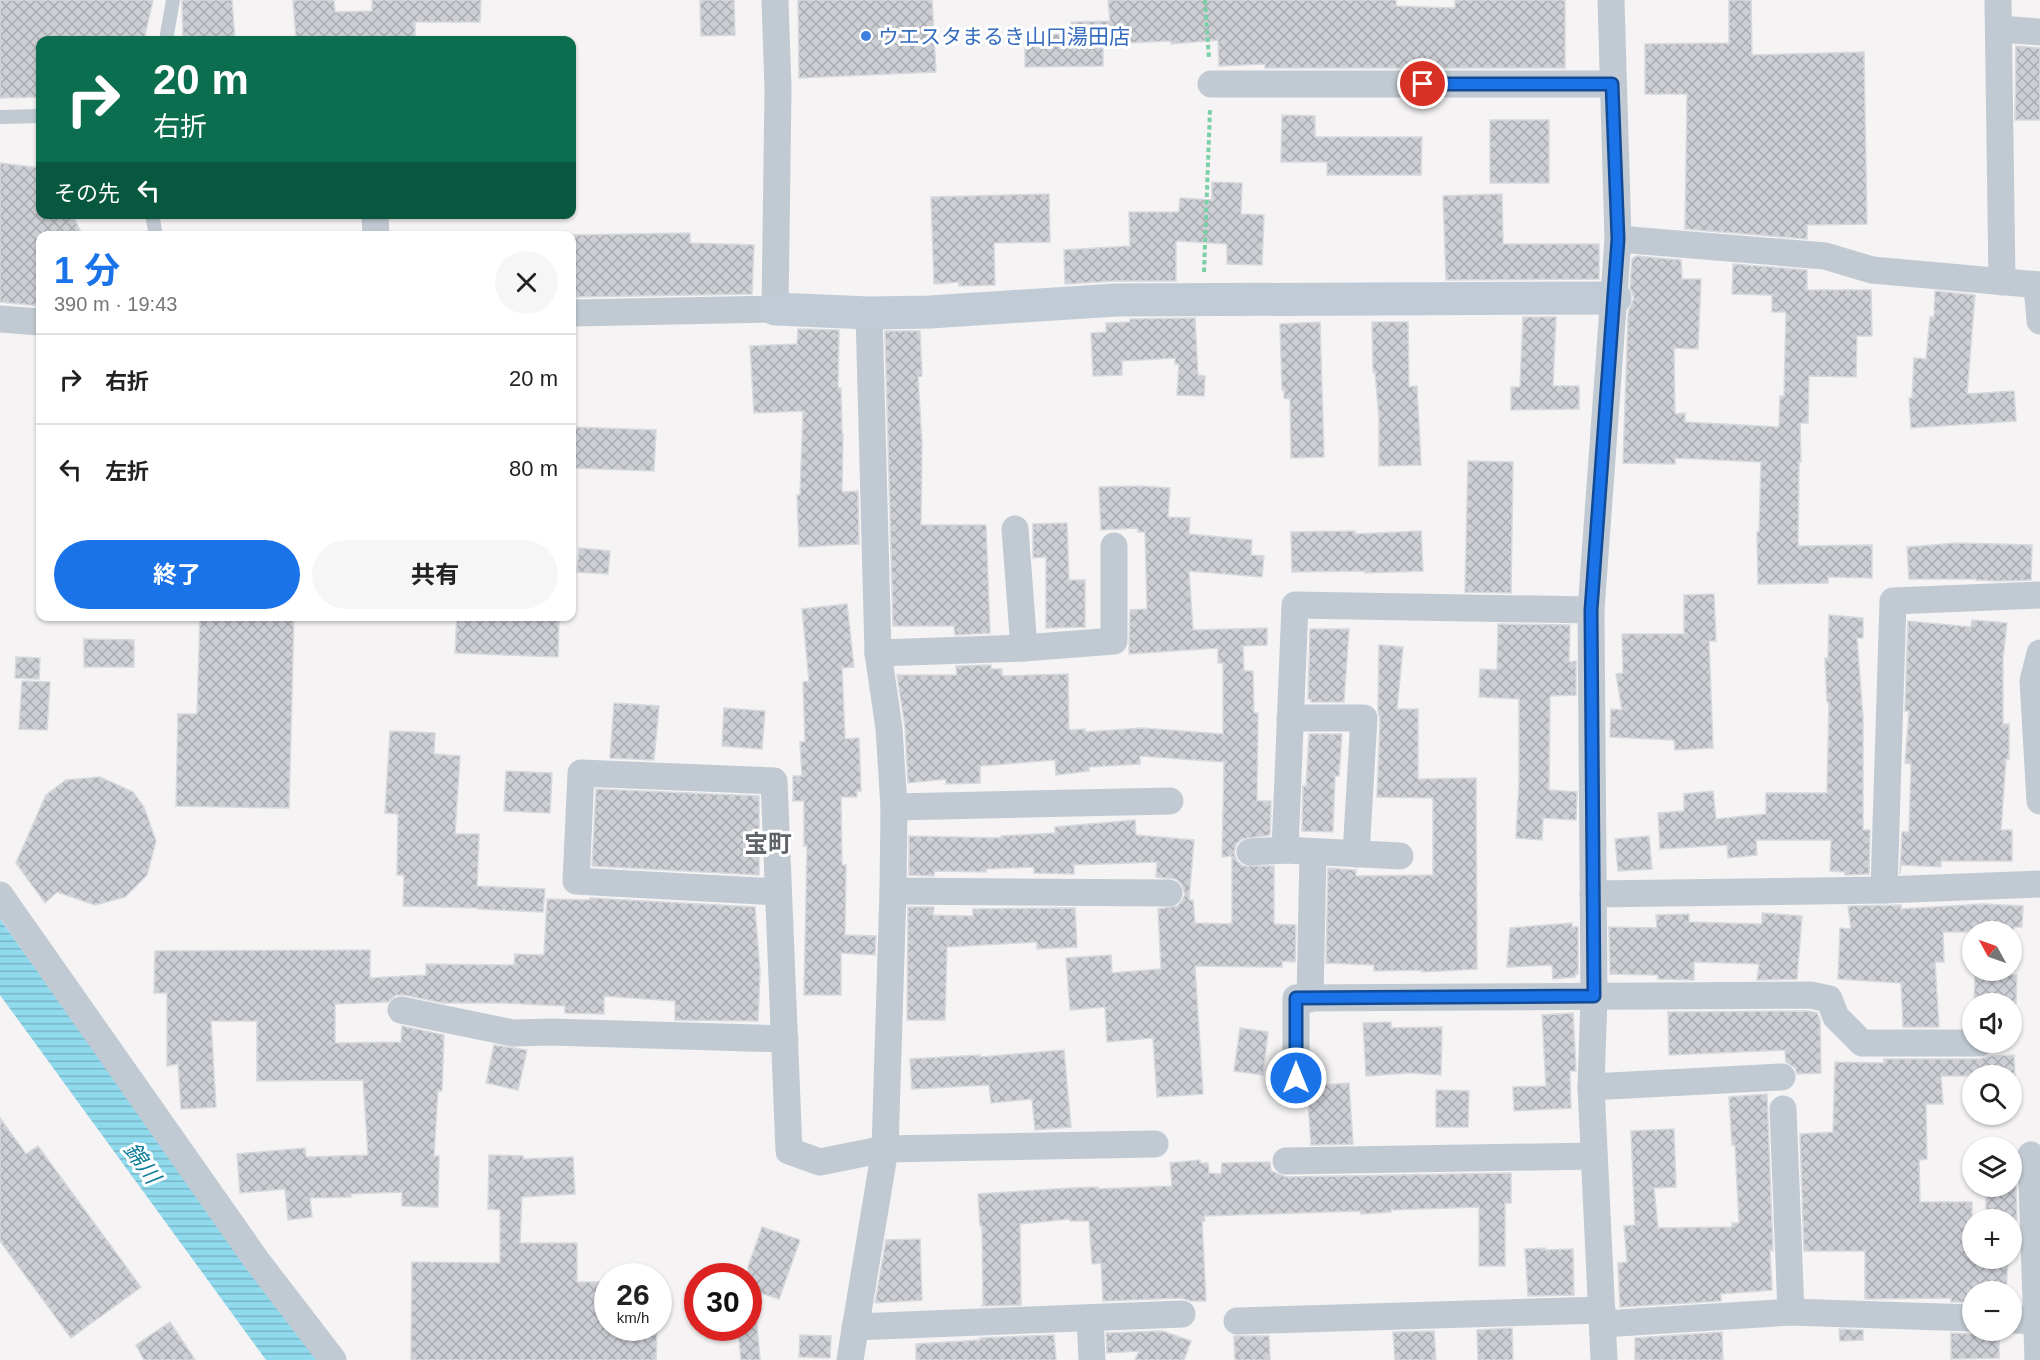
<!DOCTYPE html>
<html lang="ja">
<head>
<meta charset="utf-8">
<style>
  body { margin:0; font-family:Helvetica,"Noto Sans JP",sans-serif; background:#f6f6f6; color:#222; height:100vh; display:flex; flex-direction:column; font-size:22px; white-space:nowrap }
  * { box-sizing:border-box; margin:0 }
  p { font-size:20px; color:#767676 }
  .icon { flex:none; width:33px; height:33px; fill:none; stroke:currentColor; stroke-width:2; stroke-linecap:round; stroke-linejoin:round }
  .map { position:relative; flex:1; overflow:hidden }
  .drawer { position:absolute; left:36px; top:231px; width:540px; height:390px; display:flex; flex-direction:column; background:#fff; border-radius:12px; box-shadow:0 2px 4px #0004 }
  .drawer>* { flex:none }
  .top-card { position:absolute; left:36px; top:36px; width:540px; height:183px; border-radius:12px; box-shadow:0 2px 4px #0004; background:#0b6e4f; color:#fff; overflow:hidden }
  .needle { width:39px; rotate:310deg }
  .tools { position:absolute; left:1962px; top:921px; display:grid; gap:12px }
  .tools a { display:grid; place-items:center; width:60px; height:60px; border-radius:50%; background:#fff; box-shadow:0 2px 4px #0004; font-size:30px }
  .speed { position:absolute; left:594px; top:1263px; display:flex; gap:12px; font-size:30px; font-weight:700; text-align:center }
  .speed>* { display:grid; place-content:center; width:78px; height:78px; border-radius:50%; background:#fff; box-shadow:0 2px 4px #0004; line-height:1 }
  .speed small { font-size:15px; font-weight:400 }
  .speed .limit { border:9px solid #d22; background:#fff; color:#111 }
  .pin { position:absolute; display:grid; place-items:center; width:51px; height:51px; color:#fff; margin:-26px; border:3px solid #fff; border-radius:50%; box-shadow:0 2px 6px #0007 }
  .me { position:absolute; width:66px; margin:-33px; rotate:0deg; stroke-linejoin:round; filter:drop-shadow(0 0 4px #0008) }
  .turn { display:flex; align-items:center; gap:21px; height:126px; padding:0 18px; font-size:27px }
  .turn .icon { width:78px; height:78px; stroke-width:2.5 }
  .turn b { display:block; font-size:42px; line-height:51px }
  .then { display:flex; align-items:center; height:57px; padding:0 18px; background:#0003; gap:12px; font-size:22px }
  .round { display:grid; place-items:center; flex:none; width:63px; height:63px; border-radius:32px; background:#f6f6f6 }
  .headline { display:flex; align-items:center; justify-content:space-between; height:102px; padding:0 18px }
  h1 { font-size:36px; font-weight:700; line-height:45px; color:#1a73e8 }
  .button { display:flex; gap:12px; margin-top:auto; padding:12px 18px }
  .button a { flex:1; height:69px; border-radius:36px; background:#1a73e8; color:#fff; font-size:24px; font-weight:700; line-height:69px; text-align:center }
  .button a+a { background:#f6f6f6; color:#222 }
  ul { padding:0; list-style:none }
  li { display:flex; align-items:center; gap:18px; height:90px; padding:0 18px; border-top:2px solid #e0e0e0 }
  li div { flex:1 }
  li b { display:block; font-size:22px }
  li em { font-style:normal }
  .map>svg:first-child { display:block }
  .water { fill:url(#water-rules) }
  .building { fill:url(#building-cross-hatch); stroke:#d7d9de; stroke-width:1.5 }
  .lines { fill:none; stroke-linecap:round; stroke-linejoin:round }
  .path { stroke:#7ad0a6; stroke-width:4; stroke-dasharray:4.5 3; stroke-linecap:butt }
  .lane { stroke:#c1cad2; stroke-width:14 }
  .street { stroke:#c1cad2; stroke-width:27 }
  .secondary { stroke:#c1cbd6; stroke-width:33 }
  .route-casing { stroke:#114b97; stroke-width:15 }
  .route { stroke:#1a73e8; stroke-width:10 }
  .shop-dot { fill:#3f7fe0; stroke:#fff; stroke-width:2 }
  .labels { text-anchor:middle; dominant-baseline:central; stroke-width:6; stroke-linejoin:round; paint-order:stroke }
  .shop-label { font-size:21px; fill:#366cbe; stroke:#fff; text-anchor:start }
  .water-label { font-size:22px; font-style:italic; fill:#0c7c9b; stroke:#fff }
  .quarter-label { font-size:24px; font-weight:bold; fill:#5f6368; stroke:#fff }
</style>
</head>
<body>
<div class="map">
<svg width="2040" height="1360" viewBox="0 0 2040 1360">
  <defs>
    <pattern id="water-rules" width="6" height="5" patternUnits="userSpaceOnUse" patternTransform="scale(1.5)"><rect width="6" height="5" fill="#90daee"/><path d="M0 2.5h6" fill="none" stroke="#78b4c4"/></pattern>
    <pattern id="building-cross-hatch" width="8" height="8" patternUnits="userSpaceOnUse" patternTransform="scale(1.5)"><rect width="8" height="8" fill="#cdcfd5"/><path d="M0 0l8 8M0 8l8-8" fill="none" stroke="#a8abb0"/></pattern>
  </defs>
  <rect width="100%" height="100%" fill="#f5f3f3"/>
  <!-- water -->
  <polygon class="water" points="0,919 292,1328 317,1360 266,1360 0,995"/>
  <!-- building -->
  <g class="building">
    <polygon points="0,0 153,0 144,40 40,40 40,97 0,98"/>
    <polygon points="182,0 232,0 235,40 183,40"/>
    <polygon points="293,0 334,0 335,12 372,11 372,0 481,0 480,22 415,22 415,40 296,40"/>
    <polygon points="700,0 734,0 735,35 701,36"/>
    <polygon points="798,0 932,0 936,72 799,78"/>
    <polygon points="1108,0 1396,0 1396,6 1455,8 1455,0 1565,0 1565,68 1265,68 1265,64 1219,66 1218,40 1171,44 1171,41 1103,44 1103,66 1025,67 1025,35 1071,34 1071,22 1110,21"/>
    <polygon points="1729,0 1751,0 1752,55 1864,52 1867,224 1807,225 1807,239 1685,229 1687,94 1645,94 1645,44 1729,43"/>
    <polygon points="2016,46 2040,48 2040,120 2015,120"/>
    <polygon points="1282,115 1315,116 1315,137 1422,137 1421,175 1327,175 1327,162 1281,162"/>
    <rect x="1490" y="120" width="59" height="63"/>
    <polygon points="0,163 40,168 40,214 72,214 83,236 40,236 40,306 0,302"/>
    <polygon points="1212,182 1242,183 1241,214 1264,215 1262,265 1227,264 1227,244 1176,241 1176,281 1115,281 1065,284 1064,250 1130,246 1129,212 1179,212 1180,198 1212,200"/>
    <polygon points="1049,194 1050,242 994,243 995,285 959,286 959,282 934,284 931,197"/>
    <polygon points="1502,194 1503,244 1599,244 1599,279 1446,280 1443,196"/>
    <polygon points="690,233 690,243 754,245 752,294 572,297 572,235"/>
    <polygon points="1636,256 1681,260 1682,279 1701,279 1698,349 1674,348 1675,414 1685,413 1685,422 1779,427 1780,396 1784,396 1786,312 1772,312 1772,295 1732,294 1733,264 1807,270 1807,290 1871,290 1872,336 1857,336 1856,377 1809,376 1808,423 1800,423 1801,462 1799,462 1798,546 1872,545 1872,578 1828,577 1828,583 1758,584 1757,532 1759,532 1761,462 1675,458 1675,464 1623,463 1628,317 1629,310 1634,298 1630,288 1632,259"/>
    <polygon points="1935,291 1975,295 1967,394 2014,391 2016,421 1911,428 1909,398 1912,398 1914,358 1926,359 1930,317 1934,317"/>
    <polygon points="1523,317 1556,317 1553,386 1579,386 1579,409 1511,410 1511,387 1520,387"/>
    <polygon points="1195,318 1198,375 1205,376 1204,396 1177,395 1179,364 1175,364 1175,358 1122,361 1122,375 1093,376 1091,333 1106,332 1106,323 1130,322 1130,319"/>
    <polygon points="1320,322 1324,457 1291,458 1290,399 1284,398 1284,390 1282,390 1280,324"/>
    <polygon points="1372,322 1408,322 1409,387 1417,386 1421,465 1379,466 1379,418 1375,372 1373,372"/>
    <polygon points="798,329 839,330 838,388 841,388 842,434 843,434 842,492 858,491 859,544 799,547 797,495 800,495 803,411 754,413 750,346 797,344"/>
    <polygon points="885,331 920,331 922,376 918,377 922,444 921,525 986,525 990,633 955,635 954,626 893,626"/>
    <polygon points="572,427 656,430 654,471 572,468"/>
    <polygon points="1468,461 1513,462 1511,593 1465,592"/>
    <polygon points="1140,486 1170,488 1168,517 1190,518 1189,534 1252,540 1251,555 1264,556 1262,577 1189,571 1193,630 1267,628 1267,645 1243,646 1244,671 1253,671 1254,713 1258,713 1257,801 1271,801 1270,835 1242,839 1236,844 1234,853 1237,861 1243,866 1274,866 1274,924 1296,925 1295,962 1282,961 1282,967 1195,966 1203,1094 1157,1097 1153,1038 1107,1042 1105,1007 1070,1010 1066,958 1111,955 1112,973 1161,969 1158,909 1177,906 1182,901 1185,894 1182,885 1176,879 1156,877 1157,862 1074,865 1074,874 1034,873 1034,867 986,869 986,872 934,871 934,876 909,875 909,836 1001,838 1001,836 1055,833 1055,827 1135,820 1136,835 1194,840 1189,900 1193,900 1195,923 1232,924 1232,856 1222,857 1224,762 1140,756 1140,764 1089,767 1089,771 1056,775 1055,760 980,766 980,783 946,784 946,779 908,783 905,727 897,675 957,675 956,666 991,665 991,669 1002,669 1002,676 1068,674 1069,730 1085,729 1085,732 1142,728 1223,734 1223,663 1218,663 1218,648 1129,654 1130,610 1147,609 1145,532 1138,532 1138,528 1101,530 1099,487"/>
    <polygon points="1067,523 1069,580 1085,580 1085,627 1046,628 1046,557 1033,558 1033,524"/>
    <polygon points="1355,531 1355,534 1421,531 1423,571 1365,573 1365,571 1292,572 1291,532"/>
    <polygon points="1958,543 2032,545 2031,580 1999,581 1976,580 1976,579 1909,579 1907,547"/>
    <polygon points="579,548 610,551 608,574 577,572"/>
    <polygon points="1714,594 1716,641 1709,641 1713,748 1675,750 1674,740 1610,737 1611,709 1622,710 1616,674 1623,673 1622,634 1684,634 1684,595"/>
    <polygon points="847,604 854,667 842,668 845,739 859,738 861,791 857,791 857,797 841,797 842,865 846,865 845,935 876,936 875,955 841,953 841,995 804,995 807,846 804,846 804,801 793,801 793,776 802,776 800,742 805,742 803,682 809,681 802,609"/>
    <polygon points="1829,615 1863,618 1863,638 1857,638 1863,718 1863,830 1870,830 1869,874 1845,875 1845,872 1830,871 1831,840 1756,840 1757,855 1728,858 1727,845 1660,849 1658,813 1684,811 1684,794 1713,791 1716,819 1766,814 1766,793 1827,793 1829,702 1827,702 1825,658 1828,658"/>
    <polygon points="200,616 294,616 289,808 176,806 178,714 197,714"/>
    <polygon points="457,616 559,616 558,657 455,653"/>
    <polygon points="1972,620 2007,623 2003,658 2003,724 2009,724 2009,759 2006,759 2001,830 2012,830 2012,861 1941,861 1941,867 1901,865 1900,874 1902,832 1909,832 1911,764 1905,763 1909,711 1905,711 1908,621 1971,627"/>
    <polygon points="1498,624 1570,625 1569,662 1576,661 1576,695 1550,696 1549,790 1577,792 1576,820 1543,818 1542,840 1516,838 1519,782 1519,699 1479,697 1480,669 1497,670"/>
    <polygon points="1310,629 1349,629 1344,702 1311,702 1311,699 1308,699"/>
    <polygon points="84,639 134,640 134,667 84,667"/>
    <polygon points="1379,645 1403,647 1397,709 1418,709 1418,779 1476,778 1477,969 1422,972 1422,970 1374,971 1374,965 1326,963 1328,868 1356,870 1356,876 1433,875 1433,798 1377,797 1380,719 1378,711"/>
    <polygon points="16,657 40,658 39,679 15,678"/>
    <polygon points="22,681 50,682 47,730 19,729"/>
    <polygon points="614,703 659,706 654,760 610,758"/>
    <polygon points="724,708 765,711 762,749 722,746"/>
    <polygon points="390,731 435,733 434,754 460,756 455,834 479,834 477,886 545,889 543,912 478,909 478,908 403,906 404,875 397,875 398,814 385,813"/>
    <polygon points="1309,734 1342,734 1339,776 1335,776 1333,832 1302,831 1303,786 1306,786"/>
    <polygon points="506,771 552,773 550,813 504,811"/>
    <polygon points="100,777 133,792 144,807 156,841 147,875 125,897 95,905 57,892 45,903 16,863 46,795 66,780"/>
    <polygon points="596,789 759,796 759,875 592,866"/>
    <polygon points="1649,836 1652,869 1618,871 1615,839"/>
    <polygon points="590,898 755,907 760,972 758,1021 675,1020 675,1001 604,996 604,1014 565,1013 565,1006 503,1003 443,1003 404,995 396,995 388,1002 335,1004 335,1043 401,1042 402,1026 444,1035 442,1091 438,1091 434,1156 439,1156 438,1207 402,1206 402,1192 351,1194 351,1197 310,1198 312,1217 288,1220 285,1189 240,1193 237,1154 305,1148 306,1157 368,1155 363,1080 257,1081 257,1021 211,1021 216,1107 181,1109 178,1064 167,1066 167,993 154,993 155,951 370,950 370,978 426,975 426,964 514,965 515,954 544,955 547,899 589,900"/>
    <polygon points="1983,904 2023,906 2022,927 2014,927 2013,932 1943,932 1944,962 1935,962 1939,1027 1903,1027 1901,983 1838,979 1840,928 1851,929 1848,906 1901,905 1901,909"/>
    <polygon points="908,907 934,907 933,915 973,916 973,909 1075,908 1077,947 1037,949 1037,942 947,947 945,1020 907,1020"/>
    <polygon points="1762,913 1802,916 1797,979 1757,980 1759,964 1694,962 1694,980 1658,979 1658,975 1610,974 1609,927 1657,928 1656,915 1689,914 1689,922 1762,924"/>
    <polygon points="1572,923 1572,927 1578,927 1578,974 1575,974 1575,977 1553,979 1552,965 1507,967 1510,928"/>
    <polygon points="1975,974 2017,975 2016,1004 1974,1004"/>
    <polygon points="1809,1011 1817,1013 1820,1020 1821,1073 1797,1074 1795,1068 1786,1062 1785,1050 1669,1055 1668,1012"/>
    <polygon points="1573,1013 1576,1071 1570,1071 1571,1108 1514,1111 1513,1087 1546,1086 1542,1015"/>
    <polygon points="1391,1022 1391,1028 1442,1027 1441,1075 1409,1073 1366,1076 1363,1023"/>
    <polygon points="1240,1028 1268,1032 1263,1075 1234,1071"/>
    <polygon points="494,1045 527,1050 518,1090 486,1083"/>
    <polygon points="1064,1050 1071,1127 1035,1130 1032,1099 991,1103 989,1085 912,1089 910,1059 980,1055 980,1057"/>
    <polygon points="2014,1055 2015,1076 1941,1076 1943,1104 1926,1104 1927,1159 1919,1160 1920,1202 1972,1202 1972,1258 2008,1258 2006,1292 1972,1292 1972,1302 1951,1302 1951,1298 1865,1299 1865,1251 1804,1251 1800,1134 1833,1132 1835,1062 1884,1063 1884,1059 1980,1059 1988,1056"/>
    <polygon points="1349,1083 1353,1144 1311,1145 1307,1088 1310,1086"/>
    <polygon points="1436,1090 1469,1091 1468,1127 1436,1127"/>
    <polygon points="1767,1094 1773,1251 1770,1250 1772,1290 1721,1294 1721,1301 1620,1307 1618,1263 1627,1262 1624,1226 1635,1225 1631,1131 1674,1129 1676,1187 1654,1188 1658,1228 1732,1227 1732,1223 1739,1223 1735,1145 1732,1145 1729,1097"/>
    <polygon points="0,1118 26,1154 38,1146 141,1287 71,1338 0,1241"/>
    <polygon points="489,1155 523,1156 523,1159 573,1157 575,1194 522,1197 520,1243 577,1243 577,1282 608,1282 608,1328 657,1328 656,1360 411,1360 412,1262 500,1263 500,1210 488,1209"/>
    <polygon points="1200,1160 1200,1163 1208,1163 1209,1173 1221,1174 1222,1163 1270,1162 1271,1171 1286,1177 1511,1173 1511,1203 1505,1203 1505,1266 1479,1266 1479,1207 1391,1210 1391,1212 1361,1214 1360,1211 1204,1216 1205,1221 1202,1221 1206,1301 1191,1301 1181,1298 1103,1301 1101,1263 1092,1264 1089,1221 1070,1221 1070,1219 1020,1224 1021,1305 981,1306 983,1305 982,1226 980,1226 978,1194 1071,1188 1098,1187 1098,1189 1172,1186 1170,1163"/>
    <polygon points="1986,1186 2016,1186 2017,1220 1986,1220"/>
    <polygon points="762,1227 800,1240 779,1299 748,1289 748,1267"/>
    <polygon points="920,1239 922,1300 875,1303 886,1240"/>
    <polygon points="1545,1248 1545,1250 1573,1249 1574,1295 1528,1296 1525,1249"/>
    <polygon points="748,1300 755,1300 760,1360 741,1360 738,1328 748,1328"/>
    <polygon points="170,1322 195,1360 144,1360 136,1345"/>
    <polygon points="1512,1328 1513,1360 1478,1360 1477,1330"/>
    <polygon points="1839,1329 1863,1330 1863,1340 1840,1341"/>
    <polygon points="1981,1330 1999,1330 1999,1358 1951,1359 1951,1333 1971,1334"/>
    <polygon points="1162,1331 1191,1341 1184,1360 1135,1360 1139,1351 1107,1353 1106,1333"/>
    <polygon points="1434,1331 1436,1360 1395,1360 1393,1332"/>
    <polygon points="1722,1332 1723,1360 1635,1360 1635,1338"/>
    <polygon points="800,1335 831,1336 830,1358 799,1357"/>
    <polygon points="1054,1335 1056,1360 916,1360 916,1344 980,1340 980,1338"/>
    <polygon points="1234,1336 1269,1336 1270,1360 1235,1360"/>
  </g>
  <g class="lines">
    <!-- path -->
    <g class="path">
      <polyline points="1205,0 1209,59"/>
      <polyline points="1204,272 1210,109"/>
    </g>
    <!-- lane -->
    <g class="lane">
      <polyline points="166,40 173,0"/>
      <polyline points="0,117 40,116"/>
      <polyline points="152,214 156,236"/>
    </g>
    <!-- street -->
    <g class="street">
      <polyline points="1998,0 2002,282"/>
      <polyline points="1999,29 2040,32"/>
      <polyline points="1211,84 1612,84"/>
      <polyline points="375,214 376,236"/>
      <polyline points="1618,239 1825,256 1872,270 2040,285"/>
      <polyline points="2037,285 2040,321"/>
      <polyline points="572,313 775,309 778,89 775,0"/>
      <polyline points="0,319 40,322"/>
      <polyline points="1015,529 1024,648"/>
      <polyline points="878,653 1024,648 1114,641 1114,546"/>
      <polyline points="2040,653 2033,681 2040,801"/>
      <polyline points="1290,718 1364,718 1356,854"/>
      <polyline points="894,807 1170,801"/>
      <polyline points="1285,850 1295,605 1591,610"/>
      <polyline points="1250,852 1285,850 1400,856"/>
      <polyline points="1884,890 1893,601 2040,595"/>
      <polyline points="893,891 1169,893"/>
      <polyline points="778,892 576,881 581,773 774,781 789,1151 820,1162 885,1149 1155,1144"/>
      <polyline points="1593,894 1884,890 2040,884"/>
      <polyline points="0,895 257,1261 333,1360"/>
      <polyline points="1310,999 1313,852"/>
      <polyline points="401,1010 513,1033 551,1032 785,1039"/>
      <polyline points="1296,1078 1296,998 1811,995 1829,999 1836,1017 1862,1043 1980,1043"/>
      <polyline points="1591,1087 1782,1077"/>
      <polyline points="1783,1109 1791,1312"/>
      <polyline points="2031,1155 2038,1360"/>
      <polyline points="1286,1161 1594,1156"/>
      <polyline points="1090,1319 1092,1360"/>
      <polyline points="2012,1320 2040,1321"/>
      <polyline points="1237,1321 1602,1310"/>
      <polyline points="1603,1324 1791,1312 1972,1318"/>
      <polyline points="855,1327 1182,1314"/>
      <polyline points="850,1360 885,1149 893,891 894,807 889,728 878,653 869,313"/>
      <polyline points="1604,1360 1591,1087 1594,996 1591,610 1618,239 1611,0"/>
    </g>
    <!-- secondary -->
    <polyline class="secondary" points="775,309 869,313 930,312 1116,300 1615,298"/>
  </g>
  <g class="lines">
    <!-- route casing -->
    <g class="route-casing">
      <polyline id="route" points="1296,1078 1296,998 1594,996 1591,610 1618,239 1612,84 1423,84"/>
    </g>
    <!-- route -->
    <use href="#route" class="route"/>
  </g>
  <!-- markers -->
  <circle class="shop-dot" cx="866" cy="36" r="6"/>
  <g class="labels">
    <!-- shop labels -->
    <g class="shop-label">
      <text x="878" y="36">ウエスタまるき山口湯田店</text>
    </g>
    <!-- water labels -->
    <g class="water-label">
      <text transform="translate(142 1163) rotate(54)">錦川</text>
    </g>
    <!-- quarter labels -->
    <g class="quarter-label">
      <text x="768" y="843">宝町</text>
    </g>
  </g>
</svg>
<div class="tools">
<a><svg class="needle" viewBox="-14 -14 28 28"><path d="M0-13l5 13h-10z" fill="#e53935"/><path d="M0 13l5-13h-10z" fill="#767676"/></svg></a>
<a><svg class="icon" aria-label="sound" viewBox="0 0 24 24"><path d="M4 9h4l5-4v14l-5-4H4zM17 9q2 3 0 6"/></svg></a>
<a><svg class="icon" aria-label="search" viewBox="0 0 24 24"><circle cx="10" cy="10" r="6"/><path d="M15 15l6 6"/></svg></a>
<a><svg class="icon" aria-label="layers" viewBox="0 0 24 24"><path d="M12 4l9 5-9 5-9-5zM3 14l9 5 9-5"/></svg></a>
<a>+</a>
<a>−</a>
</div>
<div class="speed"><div>26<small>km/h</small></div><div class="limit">30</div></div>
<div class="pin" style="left:1423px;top:84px;background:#d93025"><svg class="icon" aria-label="arrive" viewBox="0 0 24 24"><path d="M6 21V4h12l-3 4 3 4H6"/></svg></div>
<svg class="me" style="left:1296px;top:1078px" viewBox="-20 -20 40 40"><circle r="17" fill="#1a73e8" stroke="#fff" stroke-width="3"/><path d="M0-11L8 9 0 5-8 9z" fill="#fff"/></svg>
<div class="top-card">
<div class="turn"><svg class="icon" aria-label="right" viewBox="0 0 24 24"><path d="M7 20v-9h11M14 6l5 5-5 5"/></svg><div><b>20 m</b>右折</div></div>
<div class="then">その先<svg class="icon" aria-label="left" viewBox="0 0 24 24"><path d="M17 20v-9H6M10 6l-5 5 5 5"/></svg></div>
</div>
<section class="drawer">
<div class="headline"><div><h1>1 分</h1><p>390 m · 19:43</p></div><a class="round"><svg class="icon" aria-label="close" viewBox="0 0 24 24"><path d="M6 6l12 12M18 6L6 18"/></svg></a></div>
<ul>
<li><svg class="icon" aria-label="right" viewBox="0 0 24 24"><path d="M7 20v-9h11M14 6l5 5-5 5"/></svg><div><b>右折</b></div><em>20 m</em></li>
<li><svg class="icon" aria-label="left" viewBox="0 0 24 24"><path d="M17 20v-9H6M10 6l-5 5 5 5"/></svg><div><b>左折</b></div><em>80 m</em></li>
</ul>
<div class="button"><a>終了</a><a>共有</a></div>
</section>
</div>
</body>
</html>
